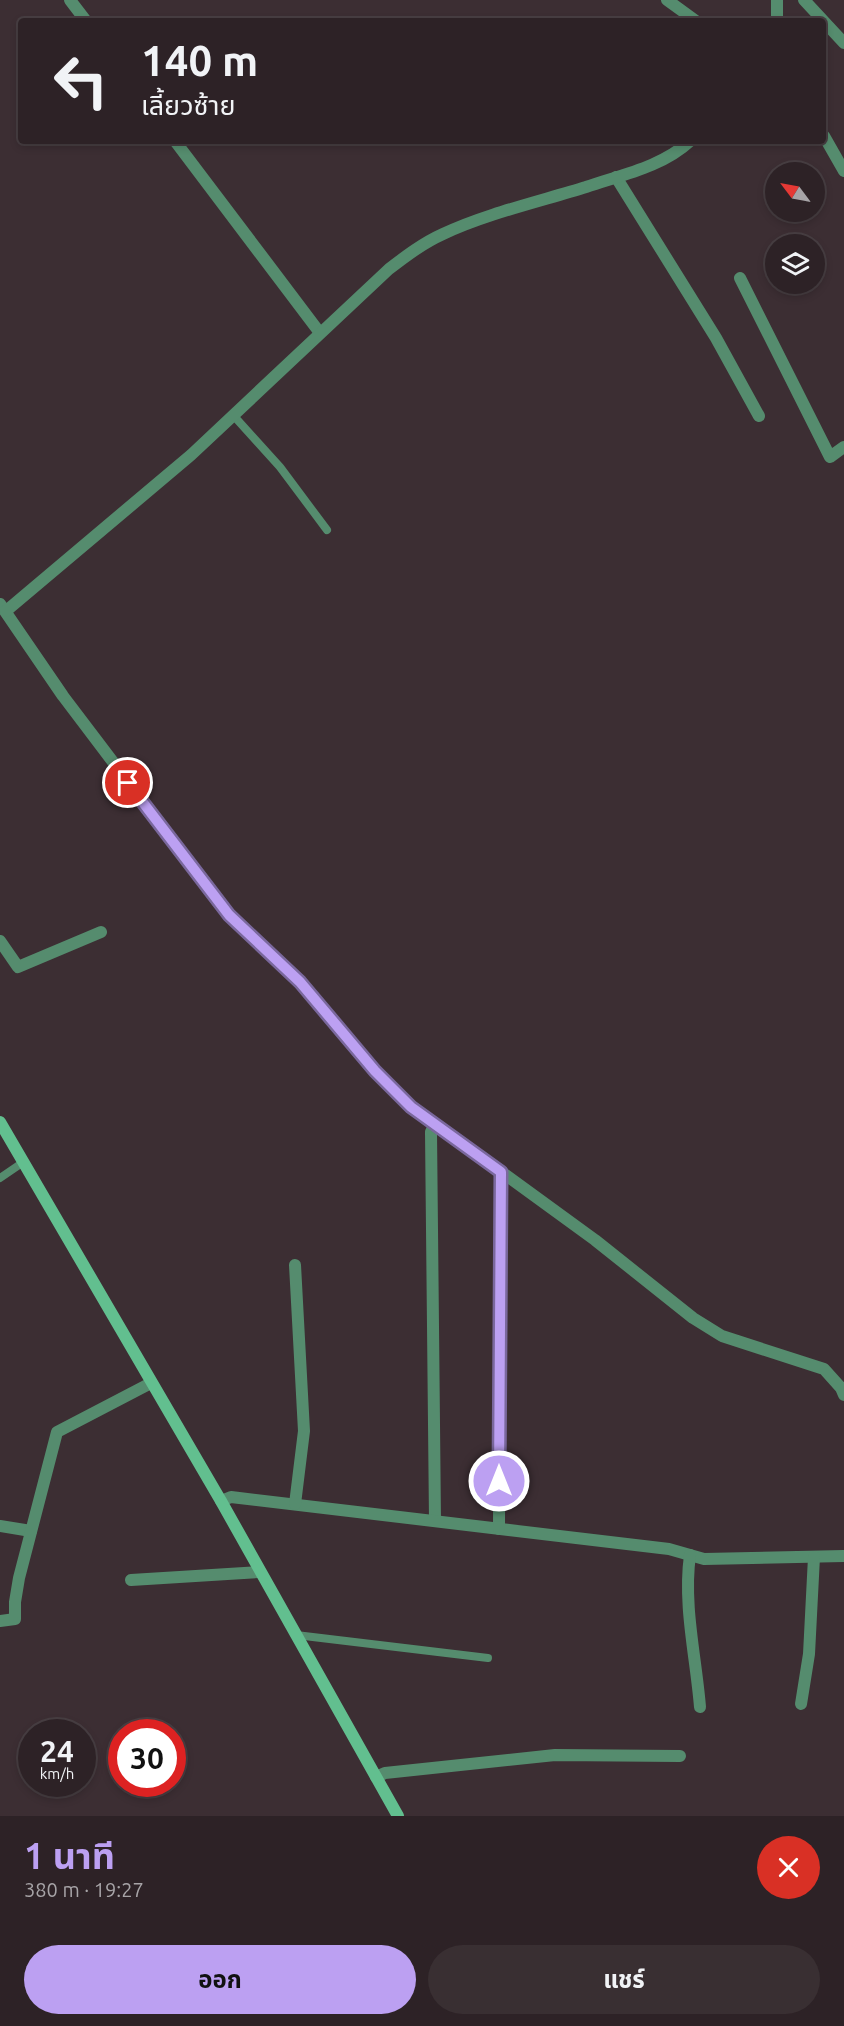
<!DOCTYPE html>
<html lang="th">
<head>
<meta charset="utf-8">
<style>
  body { margin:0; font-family:Ubuntu,"Noto Sans Thai",sans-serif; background:#392f32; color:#f1f3f6; height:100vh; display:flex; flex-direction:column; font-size:22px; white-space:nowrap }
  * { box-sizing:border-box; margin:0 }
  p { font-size:20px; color:#a7a4a7 }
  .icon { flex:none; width:33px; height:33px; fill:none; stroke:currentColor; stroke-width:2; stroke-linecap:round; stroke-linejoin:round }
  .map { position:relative; height:1816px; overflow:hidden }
  .drawer { display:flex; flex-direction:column; background:#2d2226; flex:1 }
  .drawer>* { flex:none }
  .top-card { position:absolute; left:18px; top:18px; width:808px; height:126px; border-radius:6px; box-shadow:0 3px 9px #0003,0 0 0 2px #483f43; background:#2d2226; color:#f1f3f6; overflow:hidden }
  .needle { width:39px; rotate:302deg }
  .tools { position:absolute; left:765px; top:162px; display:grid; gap:12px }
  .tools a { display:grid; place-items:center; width:60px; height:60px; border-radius:50%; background:#2d2226; box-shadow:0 3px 9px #0003,0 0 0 2px #483f43; font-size:30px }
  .speed { position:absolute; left:18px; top:1719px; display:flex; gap:12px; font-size:30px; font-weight:700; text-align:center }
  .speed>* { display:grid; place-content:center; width:78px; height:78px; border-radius:50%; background:#2d2226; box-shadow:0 3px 9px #0003,0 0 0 2px #483f43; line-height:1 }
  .speed small { font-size:15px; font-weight:400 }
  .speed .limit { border:9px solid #d22; background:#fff; color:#111 }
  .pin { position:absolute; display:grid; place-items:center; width:51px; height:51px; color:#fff; margin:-26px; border:3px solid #fff; border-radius:50%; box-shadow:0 2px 6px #0007 }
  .me { position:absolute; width:66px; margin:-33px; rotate:0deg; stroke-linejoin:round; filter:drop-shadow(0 0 4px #0008) }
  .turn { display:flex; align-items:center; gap:21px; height:126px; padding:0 24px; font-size:27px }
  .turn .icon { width:78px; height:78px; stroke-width:2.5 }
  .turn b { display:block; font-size:42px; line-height:51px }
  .round { display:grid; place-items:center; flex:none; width:63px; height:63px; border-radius:32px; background:#392f32 }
  .headline { display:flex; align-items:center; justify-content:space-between; height:102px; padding:0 24px }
  h1 { font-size:36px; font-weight:700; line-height:45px; color:#bca0f2 }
  .action { display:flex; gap:12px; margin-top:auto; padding:12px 24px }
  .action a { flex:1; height:69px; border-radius:36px; background:#bca0f2; color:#111; font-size:24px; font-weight:700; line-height:69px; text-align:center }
  .action a+a { background:#392f32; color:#f1f3f6 }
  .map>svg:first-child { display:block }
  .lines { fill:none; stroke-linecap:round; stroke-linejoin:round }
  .lane { stroke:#558c6e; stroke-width:8 }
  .street { stroke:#558c6e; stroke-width:12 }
  .secondary { stroke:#62bf8f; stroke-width:12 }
  .route-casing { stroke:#7a689d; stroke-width:15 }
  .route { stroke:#bca0f2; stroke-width:10 }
</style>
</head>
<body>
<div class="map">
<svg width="844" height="1816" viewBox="0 0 844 1816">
  <rect width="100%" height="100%" fill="#3c2e33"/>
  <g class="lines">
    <!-- lane -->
    <g class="lane">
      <polyline points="233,415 280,467 327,530"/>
      <polyline points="0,1178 22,1163"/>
      <polyline points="296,1635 488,1658"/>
    </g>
    <!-- street -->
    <g class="street">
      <polyline points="70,0 86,21"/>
      <polyline points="667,0 696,21"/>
      <polyline points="804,0 844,43"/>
      <polyline points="777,21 777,0"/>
      <polyline points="824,136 844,171"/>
      <polyline points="175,141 320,333"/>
      <polyline points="616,177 716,338 759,416"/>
      <polyline points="740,278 830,457 844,447"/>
      <polyline points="0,604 63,696 229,915 300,982 375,1071 411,1106 595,1240 693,1318 722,1336 824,1369 841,1388 844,1395"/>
      <path d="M6,611L191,455L389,269C406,256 423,243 443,234C485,214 541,201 586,187C621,175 662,167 690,141"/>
      <polyline points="0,941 18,967 101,932"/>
      <polyline points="435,1124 431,1132 435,1521"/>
      <polyline points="221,1501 231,1497 669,1549 704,1559 844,1556"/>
      <polyline points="295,1504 304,1431 295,1265"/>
      <polyline points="0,1526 31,1531"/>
      <polyline points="499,1529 500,1172"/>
      <path d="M690,1555C683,1605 696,1657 700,1707"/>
      <polyline points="131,1580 259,1572"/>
      <polyline points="0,1621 15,1619 15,1602 19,1578 57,1432 151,1383"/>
      <polyline points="801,1704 809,1654 814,1557"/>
      <polyline points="376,1777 385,1773 555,1755 680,1756"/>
    </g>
    <!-- secondary -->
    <polyline class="secondary" points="0,1122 221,1501 398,1816"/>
  </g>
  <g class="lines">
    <!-- route casing -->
    <g class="route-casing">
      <polyline id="route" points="128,783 229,915 300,982 375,1071 411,1107 501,1172 499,1481"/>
    </g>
    <!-- route -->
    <use href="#route" class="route"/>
  </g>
</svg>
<div class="tools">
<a><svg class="needle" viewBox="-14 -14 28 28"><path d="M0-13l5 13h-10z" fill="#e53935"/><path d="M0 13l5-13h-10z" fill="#a7a4a7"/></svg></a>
<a><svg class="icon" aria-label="layers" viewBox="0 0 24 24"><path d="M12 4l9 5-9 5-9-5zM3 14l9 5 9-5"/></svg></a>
</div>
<div class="speed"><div>24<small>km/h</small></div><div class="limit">30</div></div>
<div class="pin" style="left:128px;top:783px;background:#d93025"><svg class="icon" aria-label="arrive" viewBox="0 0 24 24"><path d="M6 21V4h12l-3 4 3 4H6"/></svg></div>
<svg class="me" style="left:499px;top:1481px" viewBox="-20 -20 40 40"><circle r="17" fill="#bca0f2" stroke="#fff" stroke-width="3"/><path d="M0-11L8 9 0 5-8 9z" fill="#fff"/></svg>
<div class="top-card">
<div class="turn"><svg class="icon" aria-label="left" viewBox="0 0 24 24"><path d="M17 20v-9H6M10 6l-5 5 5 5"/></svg><div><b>140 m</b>เลี้ยวซ้าย</div></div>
</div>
</div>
<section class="drawer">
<div class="headline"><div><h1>1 นาที</h1><p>380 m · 19:27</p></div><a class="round" style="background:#d93025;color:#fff"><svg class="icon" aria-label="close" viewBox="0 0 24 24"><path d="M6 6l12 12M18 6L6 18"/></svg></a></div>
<div class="action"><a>ออก</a><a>แชร์</a></div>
</section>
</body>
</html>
